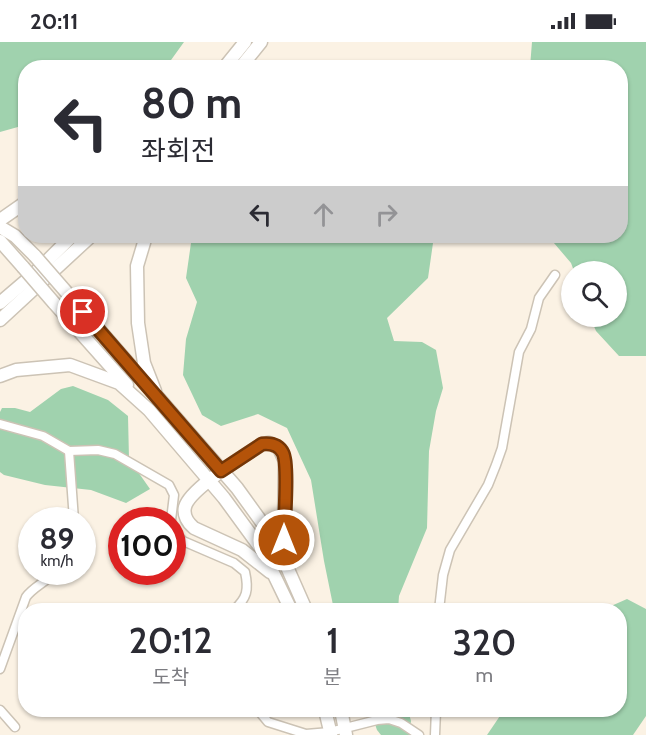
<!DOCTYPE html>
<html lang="ko">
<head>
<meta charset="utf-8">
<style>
  body { margin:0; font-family:Cabin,"Noto Sans KR",sans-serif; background:#f7f7f7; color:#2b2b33; height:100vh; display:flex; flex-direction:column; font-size:22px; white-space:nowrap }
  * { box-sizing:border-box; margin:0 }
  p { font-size:20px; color:#7c7c81 }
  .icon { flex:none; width:33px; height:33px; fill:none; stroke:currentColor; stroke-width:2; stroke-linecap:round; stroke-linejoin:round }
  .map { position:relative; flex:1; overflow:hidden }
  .panel { position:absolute; left:18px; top:561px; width:609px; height:114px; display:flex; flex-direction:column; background:#fff; border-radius:24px; box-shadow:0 2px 4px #0004 }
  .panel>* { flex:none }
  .hud { position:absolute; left:18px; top:18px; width:610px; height:183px; border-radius:24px; box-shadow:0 2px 4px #0004; background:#fff; color:#2b2b33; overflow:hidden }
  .tools { position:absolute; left:561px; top:219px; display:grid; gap:12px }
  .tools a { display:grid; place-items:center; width:66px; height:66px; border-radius:50%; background:#fff; box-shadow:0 2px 4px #0004; font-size:30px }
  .speed { position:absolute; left:18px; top:465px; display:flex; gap:12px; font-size:30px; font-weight:700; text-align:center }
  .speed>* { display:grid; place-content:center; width:78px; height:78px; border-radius:50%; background:#fff; box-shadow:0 2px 4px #0004; line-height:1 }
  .speed small { font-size:15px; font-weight:400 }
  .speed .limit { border:9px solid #d22; background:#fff; color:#111 }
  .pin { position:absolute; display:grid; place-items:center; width:51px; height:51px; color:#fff; margin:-26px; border:3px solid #fff; border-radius:50%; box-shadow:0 2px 6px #0007 }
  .me { position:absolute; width:66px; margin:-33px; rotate:0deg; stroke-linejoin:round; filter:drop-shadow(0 0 4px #0008) }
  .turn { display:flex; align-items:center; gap:21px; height:126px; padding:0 24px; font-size:27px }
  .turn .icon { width:78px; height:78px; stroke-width:2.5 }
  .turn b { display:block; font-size:42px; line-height:51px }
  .lanes { display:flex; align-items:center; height:57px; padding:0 24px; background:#0003; justify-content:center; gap:30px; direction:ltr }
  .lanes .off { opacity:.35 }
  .eta { display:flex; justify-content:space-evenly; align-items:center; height:102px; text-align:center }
  .eta b { font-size:36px; font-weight:600; line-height:42px }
  .status { display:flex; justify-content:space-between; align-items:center; height:42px; padding:0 30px; background:#fff; direction:ltr }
  .status svg { height:16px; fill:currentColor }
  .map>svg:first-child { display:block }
  .green { fill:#a0d2ae }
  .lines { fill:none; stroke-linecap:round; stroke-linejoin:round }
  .minor-casing { stroke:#ccc3b5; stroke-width:11 }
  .highway-casing { stroke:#ccc3b5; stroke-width:15 }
  .minor { stroke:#fff; stroke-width:8 }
  .highway { stroke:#fff; stroke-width:12 }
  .highway-bridge-casing { stroke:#ccc3b5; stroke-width:15; stroke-linecap:butt }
  .highway-bridge { stroke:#fff; stroke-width:12 }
  .route-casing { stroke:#753606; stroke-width:15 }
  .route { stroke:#b45309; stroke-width:10 }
</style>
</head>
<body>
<div class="status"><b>20:11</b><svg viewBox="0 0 49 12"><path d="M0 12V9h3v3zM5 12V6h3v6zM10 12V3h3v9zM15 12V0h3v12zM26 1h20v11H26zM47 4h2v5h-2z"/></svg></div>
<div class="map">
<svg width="646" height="693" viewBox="0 0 646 693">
  <rect width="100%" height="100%" fill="#fbf2e4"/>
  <!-- green -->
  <g class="green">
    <polygon points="0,0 184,0 166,25 26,26 25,83 0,90"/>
    <polygon points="532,0 646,0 646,314 619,314 596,289 590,275 616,274 616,230 574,229 571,221 548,194 621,194 621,26 530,25"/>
    <polygon points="192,194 434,194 428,236 387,276 394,299 422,300 436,308 443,346 436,369 429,409 427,486 399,554 398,568 334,568 324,519 311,438 287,386 258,372 221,384 202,373 183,333 186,297 197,260 186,236"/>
    <polygon points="73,344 108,358 128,374 129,417 150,447 126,461 91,448 45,443 4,433 0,430 0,370 2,366 15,366 30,370 61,347"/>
    <polygon points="627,557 646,567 646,674 633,693 487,693 504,668 620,668 620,568 602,568"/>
    <polygon points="370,668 408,668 411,679 409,693 381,693 377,688"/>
  </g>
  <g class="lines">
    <!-- minor casing -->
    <g class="minor-casing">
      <g id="minor">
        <polyline points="0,382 43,394 69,409 98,408 115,412 169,443 174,453 171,478"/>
        <polyline points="69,409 74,478"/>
        <path d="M172,485L178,494L183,499L234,521L245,530C249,548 247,556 234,568"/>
        <polyline points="439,568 443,533 450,508 488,443 496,423 502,406 519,310 531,287 539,256 555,233"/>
        <path d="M0,627L26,555C34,544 47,540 54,530"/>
        <polyline points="0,668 15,685"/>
        <polyline points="258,668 268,680 306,692 330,690 377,678 389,677 401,681 419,693"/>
        <polyline points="435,693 436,668"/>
      </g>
    </g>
    <!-- highway casing -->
    <g class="highway-casing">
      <g id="highway">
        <polyline points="224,26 245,0"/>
        <polyline points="240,26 261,0"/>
        <polyline points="0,178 26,160"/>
        <polyline points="0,185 15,194 35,214"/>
        <polyline points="146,194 137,224 138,281 144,321 155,349"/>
        <polyline points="0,199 23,225"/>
        <polyline points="68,252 237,446 276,500 306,568"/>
        <polyline points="0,261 35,231 72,194"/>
        <polyline points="54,261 127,343"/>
        <polyline points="0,278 91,194"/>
        <polyline points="0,334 16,328 70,323 119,341 149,368 224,456 262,508 291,568"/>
        <path d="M270,530L242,508L194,486C188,481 183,473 185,465C190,446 246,413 262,402L269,401L279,406L285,419L284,490L287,515"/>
        <polyline points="325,668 331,693"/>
        <polyline points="341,668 346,693"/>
      </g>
    </g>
    <!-- minor -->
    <use href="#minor" class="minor"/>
    <!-- highway -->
    <use href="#highway" class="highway"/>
    <!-- highway-bridge casing -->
    <g class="highway-bridge-casing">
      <g id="highway-bridge">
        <polyline points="35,214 68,252"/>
        <polyline points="23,225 54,261"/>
      </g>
    </g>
    <!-- highway-bridge -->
    <use href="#highway-bridge" class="highway-bridge"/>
  </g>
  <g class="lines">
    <!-- route casing -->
    <g class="route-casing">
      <path id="route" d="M83,270L221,429L262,402C271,401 279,403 283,411C289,423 284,481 284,498"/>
    </g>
    <!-- route -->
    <use href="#route" class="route"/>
  </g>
</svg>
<div class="tools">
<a><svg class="icon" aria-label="search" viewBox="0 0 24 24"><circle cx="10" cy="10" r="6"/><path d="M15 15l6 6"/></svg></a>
</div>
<div class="speed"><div>89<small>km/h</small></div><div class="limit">100</div></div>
<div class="pin" style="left:83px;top:270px;background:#d93025"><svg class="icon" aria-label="arrive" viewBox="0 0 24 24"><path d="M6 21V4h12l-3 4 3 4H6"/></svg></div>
<svg class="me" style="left:284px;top:498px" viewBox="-20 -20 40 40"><circle r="17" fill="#b45309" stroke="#fff" stroke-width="3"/><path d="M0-11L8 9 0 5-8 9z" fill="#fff"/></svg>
<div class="hud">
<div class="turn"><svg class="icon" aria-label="left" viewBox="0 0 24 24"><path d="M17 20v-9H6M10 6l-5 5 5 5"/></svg><div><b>80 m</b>좌회전</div></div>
<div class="lanes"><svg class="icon" aria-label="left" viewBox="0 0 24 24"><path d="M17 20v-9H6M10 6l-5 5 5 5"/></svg><svg class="icon off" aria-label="ahead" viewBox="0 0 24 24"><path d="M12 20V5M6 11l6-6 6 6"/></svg><svg class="icon off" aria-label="right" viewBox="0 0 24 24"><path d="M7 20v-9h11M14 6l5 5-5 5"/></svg></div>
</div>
<section class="panel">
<div class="eta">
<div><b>20:12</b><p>도착</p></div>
<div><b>1</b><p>분</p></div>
<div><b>320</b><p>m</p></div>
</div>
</section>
</div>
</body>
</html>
